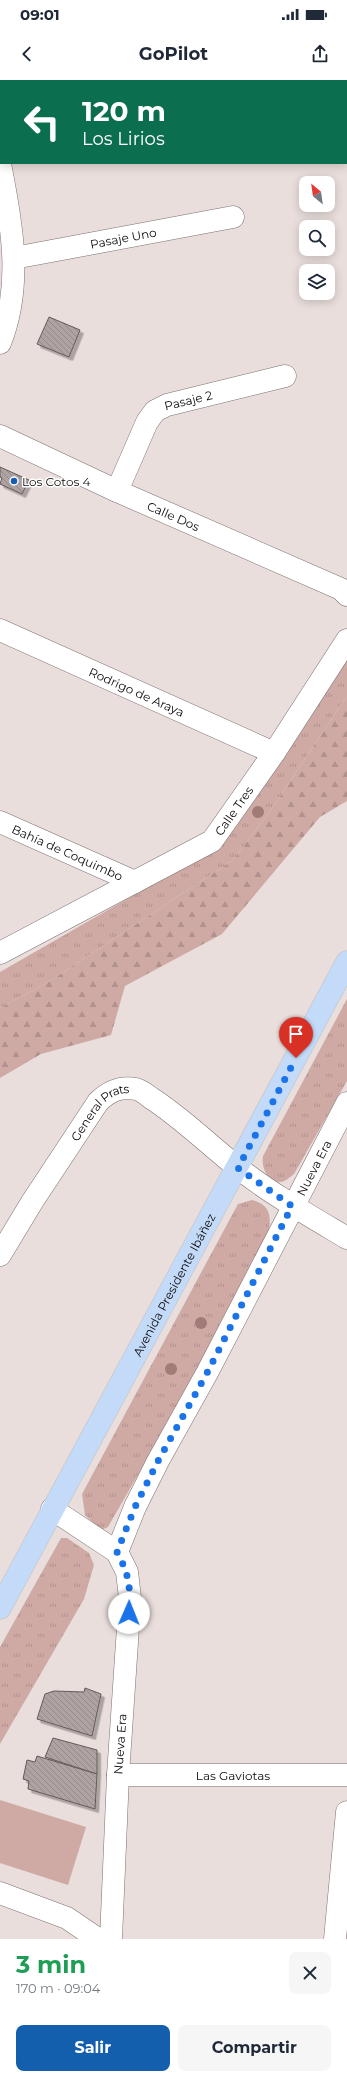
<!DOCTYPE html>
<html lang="es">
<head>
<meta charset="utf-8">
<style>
  body { margin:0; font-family:Montserrat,sans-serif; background:#f6f6f7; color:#1f2937; height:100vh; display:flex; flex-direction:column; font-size:15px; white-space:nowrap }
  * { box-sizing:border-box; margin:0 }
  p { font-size:13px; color:#747a83 }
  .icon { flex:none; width:22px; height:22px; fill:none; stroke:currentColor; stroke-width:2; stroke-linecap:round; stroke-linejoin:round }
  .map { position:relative; height:1859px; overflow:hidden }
  .details { display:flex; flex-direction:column; background:#fff; flex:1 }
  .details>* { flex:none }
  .banner { position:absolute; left:0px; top:0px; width:347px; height:84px; box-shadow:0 2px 10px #0003; background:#0b6e4f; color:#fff; overflow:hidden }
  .needle { width:26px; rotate:331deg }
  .fabs { position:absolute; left:299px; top:96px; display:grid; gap:8px }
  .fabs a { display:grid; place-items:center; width:36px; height:36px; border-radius:8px; background:#fff; box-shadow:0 2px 10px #0003; font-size:20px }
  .pin { position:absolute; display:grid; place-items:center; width:34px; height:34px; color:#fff; margin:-41px -17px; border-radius:50% 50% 50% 0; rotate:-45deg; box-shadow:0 0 4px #0007 }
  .pin .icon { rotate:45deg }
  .me { position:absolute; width:44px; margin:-22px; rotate:1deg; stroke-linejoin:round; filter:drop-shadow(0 0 3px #0008) }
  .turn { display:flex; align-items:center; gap:14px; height:84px; padding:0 16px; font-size:18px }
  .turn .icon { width:52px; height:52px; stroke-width:2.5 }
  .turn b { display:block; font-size:28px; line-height:34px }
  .round { display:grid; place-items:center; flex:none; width:42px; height:42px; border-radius:8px; background:#f6f6f7 }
  .overview { display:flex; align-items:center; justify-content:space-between; height:68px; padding:0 16px }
  h1 { font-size:24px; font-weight:700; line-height:30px; color:#1e9e55 }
  .button { display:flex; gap:8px; margin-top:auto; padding:8px 16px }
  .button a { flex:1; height:46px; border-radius:8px; background:#135ead; color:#fff; font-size:16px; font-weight:700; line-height:46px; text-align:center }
  .button a+a { background:#f6f6f7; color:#1f2937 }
  .status { display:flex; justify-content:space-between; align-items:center; height:28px; padding:0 20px; background:#fff; direction:ltr }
  .status svg { height:11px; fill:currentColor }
  header { display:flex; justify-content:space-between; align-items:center; height:52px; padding:0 16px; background:#fff; font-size:18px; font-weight:700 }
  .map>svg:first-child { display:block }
  .grass { fill:url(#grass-tufts) }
  .forest { fill:url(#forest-firs) }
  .pitch { fill:#cfaaa4 }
  .building { fill:url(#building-back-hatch); stroke:#635a58; filter:url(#shadow) }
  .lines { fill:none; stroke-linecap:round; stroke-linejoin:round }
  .minor-casing { stroke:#7b716f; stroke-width:23 }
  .major-casing { stroke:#c0bfbf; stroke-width:23 }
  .minor { stroke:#fff; stroke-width:22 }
  .major { stroke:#c3dbf9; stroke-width:22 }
  .tree { fill:#a07b77 }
  .route { stroke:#1a73e8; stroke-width:7; stroke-dasharray:0 12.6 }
  .poi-dot { fill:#135ead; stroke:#fff; stroke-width:1.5 }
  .labels { text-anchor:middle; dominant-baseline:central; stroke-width:3; stroke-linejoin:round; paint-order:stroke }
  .street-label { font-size:12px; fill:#0e0a0a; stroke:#fff }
  .poi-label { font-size:12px; fill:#0e0a0a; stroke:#fff; text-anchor:start }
</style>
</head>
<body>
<div class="status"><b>09:01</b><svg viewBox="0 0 49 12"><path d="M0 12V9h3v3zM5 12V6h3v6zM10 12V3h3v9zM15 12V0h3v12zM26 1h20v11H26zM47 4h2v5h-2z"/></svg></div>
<header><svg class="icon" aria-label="back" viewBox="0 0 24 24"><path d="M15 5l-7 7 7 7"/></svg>GoPilot<svg class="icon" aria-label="share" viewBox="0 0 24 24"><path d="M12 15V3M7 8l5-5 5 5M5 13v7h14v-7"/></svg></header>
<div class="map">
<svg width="347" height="1859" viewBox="0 0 347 1859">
  <defs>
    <pattern id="grass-tufts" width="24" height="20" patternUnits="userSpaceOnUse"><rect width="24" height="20" fill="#cfaaa4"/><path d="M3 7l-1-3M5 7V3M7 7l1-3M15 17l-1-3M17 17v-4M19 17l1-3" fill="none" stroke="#b1918c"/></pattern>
    <pattern id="forest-firs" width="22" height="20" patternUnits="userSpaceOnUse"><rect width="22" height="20" fill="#cfaaa4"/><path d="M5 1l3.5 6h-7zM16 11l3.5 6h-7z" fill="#b1918c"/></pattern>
    <pattern id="building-back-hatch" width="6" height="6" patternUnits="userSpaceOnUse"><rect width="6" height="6" fill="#aea3a2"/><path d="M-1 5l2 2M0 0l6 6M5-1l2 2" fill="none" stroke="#948b8a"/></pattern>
    <filter id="shadow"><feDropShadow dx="3.5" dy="3.5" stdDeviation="0" flood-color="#0004"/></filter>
  </defs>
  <rect width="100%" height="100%" fill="#e9dedc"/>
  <!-- grass -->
  <g class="grass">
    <polygon points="347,571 347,616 269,733 233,780 50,901 0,928 0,892 214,769"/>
    <path d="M347,919V1001L294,1094C290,1097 285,1102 280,1102C267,1103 261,1086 263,1076Z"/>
    <path d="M252,1120C270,1124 272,1137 268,1153L200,1287L108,1447L101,1450L85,1435L82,1414L238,1124Z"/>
    <polygon points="61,1458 67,1458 89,1473 94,1485 84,1519 0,1664 0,1567"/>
  </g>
  <!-- forest -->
  <polygon class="forest" points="347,616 347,721 320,737 222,854 125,906 111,955 41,974 0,998 0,928 50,901 233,780 269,733"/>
  <!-- pitch -->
  <polygon class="pitch" points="0,1720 86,1747 68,1805 0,1783"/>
  <!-- building -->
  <g class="building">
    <polygon points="49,237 80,250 69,277 37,264"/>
    <polygon points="0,387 29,400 22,414 0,404 2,398 0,397"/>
    <polygon points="85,1608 101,1614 92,1656 37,1639 45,1614 54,1611 84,1612"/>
    <polygon points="53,1658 97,1670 97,1694 45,1677"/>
    <polygon points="37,1676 97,1694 95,1729 28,1709 29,1701 23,1699 27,1680 35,1682"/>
  </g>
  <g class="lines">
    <!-- minor casing -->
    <g class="minor-casing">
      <g id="minor">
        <path d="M0,84C12,144 23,205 0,263"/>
        <path id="s1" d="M14,178L233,137"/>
        <path id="s2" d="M0,356L117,411L341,509L347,515"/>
        <path id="s3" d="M117,411L147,342L155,331L167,325L285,296"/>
        <path id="s4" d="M0,550L274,673"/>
        <path id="s5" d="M0,742L135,802"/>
        <path id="s6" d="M0,873L212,761L274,673L347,560"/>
        <path id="s7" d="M0,1175L32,1122L98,1022C109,1011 120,1006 136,1009C141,1010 147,1015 151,1018C182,1038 208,1064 237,1087C271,1114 310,1136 347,1158"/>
        <polyline points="52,1429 117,1472 127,1492 130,1518 118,1695 111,1859"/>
        <path id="s8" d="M117,1472L135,1427L158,1381L207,1293L347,1023"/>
        <path id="s9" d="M118,1695H347"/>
        <polyline points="0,1813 67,1838 98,1859"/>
        <polyline points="335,1859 347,1732"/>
      </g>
    </g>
    <!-- major casing -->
    <g class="major-casing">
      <g id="major">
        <path id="s10" d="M0,1528L347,882"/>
      </g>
    </g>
    <!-- minor -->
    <use href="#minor" class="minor"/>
    <!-- major -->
    <use href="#major" class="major"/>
  </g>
  <!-- trees -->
  <g class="tree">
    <circle cx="258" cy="732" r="6"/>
    <circle cx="201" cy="1243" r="6"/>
    <circle cx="171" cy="1289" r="6"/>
  </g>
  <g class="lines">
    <!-- route -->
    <path class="route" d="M129,1533C131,1508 129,1494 117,1472L135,1427L158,1381L207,1293L292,1126L238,1088L296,978"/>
  </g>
  <!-- markers -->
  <circle class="poi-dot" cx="14" cy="401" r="4"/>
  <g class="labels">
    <!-- street labels -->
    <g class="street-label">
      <text stroke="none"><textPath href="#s1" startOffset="111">Pasaje Uno</textPath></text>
      <text stroke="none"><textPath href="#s3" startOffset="124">Pasaje 2</textPath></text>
      <text stroke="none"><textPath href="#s2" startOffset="191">Calle Dos</textPath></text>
      <text stroke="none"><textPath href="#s4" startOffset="150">Rodrigo de Araya</textPath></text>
      <text stroke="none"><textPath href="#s6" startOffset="277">Calle Tres</textPath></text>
      <text stroke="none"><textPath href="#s5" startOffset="74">Bahía de Coquimbo</textPath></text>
      <text stroke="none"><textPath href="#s7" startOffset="177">General Prats</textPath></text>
      <text stroke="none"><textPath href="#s8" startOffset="432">Nueva Era</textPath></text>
      <text stroke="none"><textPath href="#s10" startOffset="367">Avenida Presidente Ibáñez</textPath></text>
      <text transform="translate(120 1664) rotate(-86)">Nueva Era</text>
      <text stroke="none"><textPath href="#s9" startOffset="115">Las Gaviotas</textPath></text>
    </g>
    <!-- poi labels -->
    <g class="poi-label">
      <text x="22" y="401">Los Cotos 4</text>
    </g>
  </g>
</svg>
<div class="fabs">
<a><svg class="needle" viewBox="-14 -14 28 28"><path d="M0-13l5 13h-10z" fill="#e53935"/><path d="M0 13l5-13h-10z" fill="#747a83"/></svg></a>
<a><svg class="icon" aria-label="search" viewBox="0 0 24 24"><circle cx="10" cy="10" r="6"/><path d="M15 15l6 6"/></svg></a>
<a><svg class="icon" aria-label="layers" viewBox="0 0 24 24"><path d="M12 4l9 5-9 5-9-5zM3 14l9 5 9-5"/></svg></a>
</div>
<div class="pin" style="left:296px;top:978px;background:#d93025"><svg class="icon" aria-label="arrive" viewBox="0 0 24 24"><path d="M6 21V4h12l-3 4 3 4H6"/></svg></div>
<svg class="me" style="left:129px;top:1533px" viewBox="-20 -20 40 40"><circle r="19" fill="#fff"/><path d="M0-13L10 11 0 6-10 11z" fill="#1a73e8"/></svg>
<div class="banner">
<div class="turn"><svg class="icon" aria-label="left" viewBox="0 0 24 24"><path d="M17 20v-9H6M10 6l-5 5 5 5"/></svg><div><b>120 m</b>Los Lirios</div></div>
</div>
</div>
<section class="details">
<div class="overview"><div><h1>3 min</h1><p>170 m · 09:04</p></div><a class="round"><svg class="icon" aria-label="close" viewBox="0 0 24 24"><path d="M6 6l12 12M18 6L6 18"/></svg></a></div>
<div class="button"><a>Salir</a><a>Compartir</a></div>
</section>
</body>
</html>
